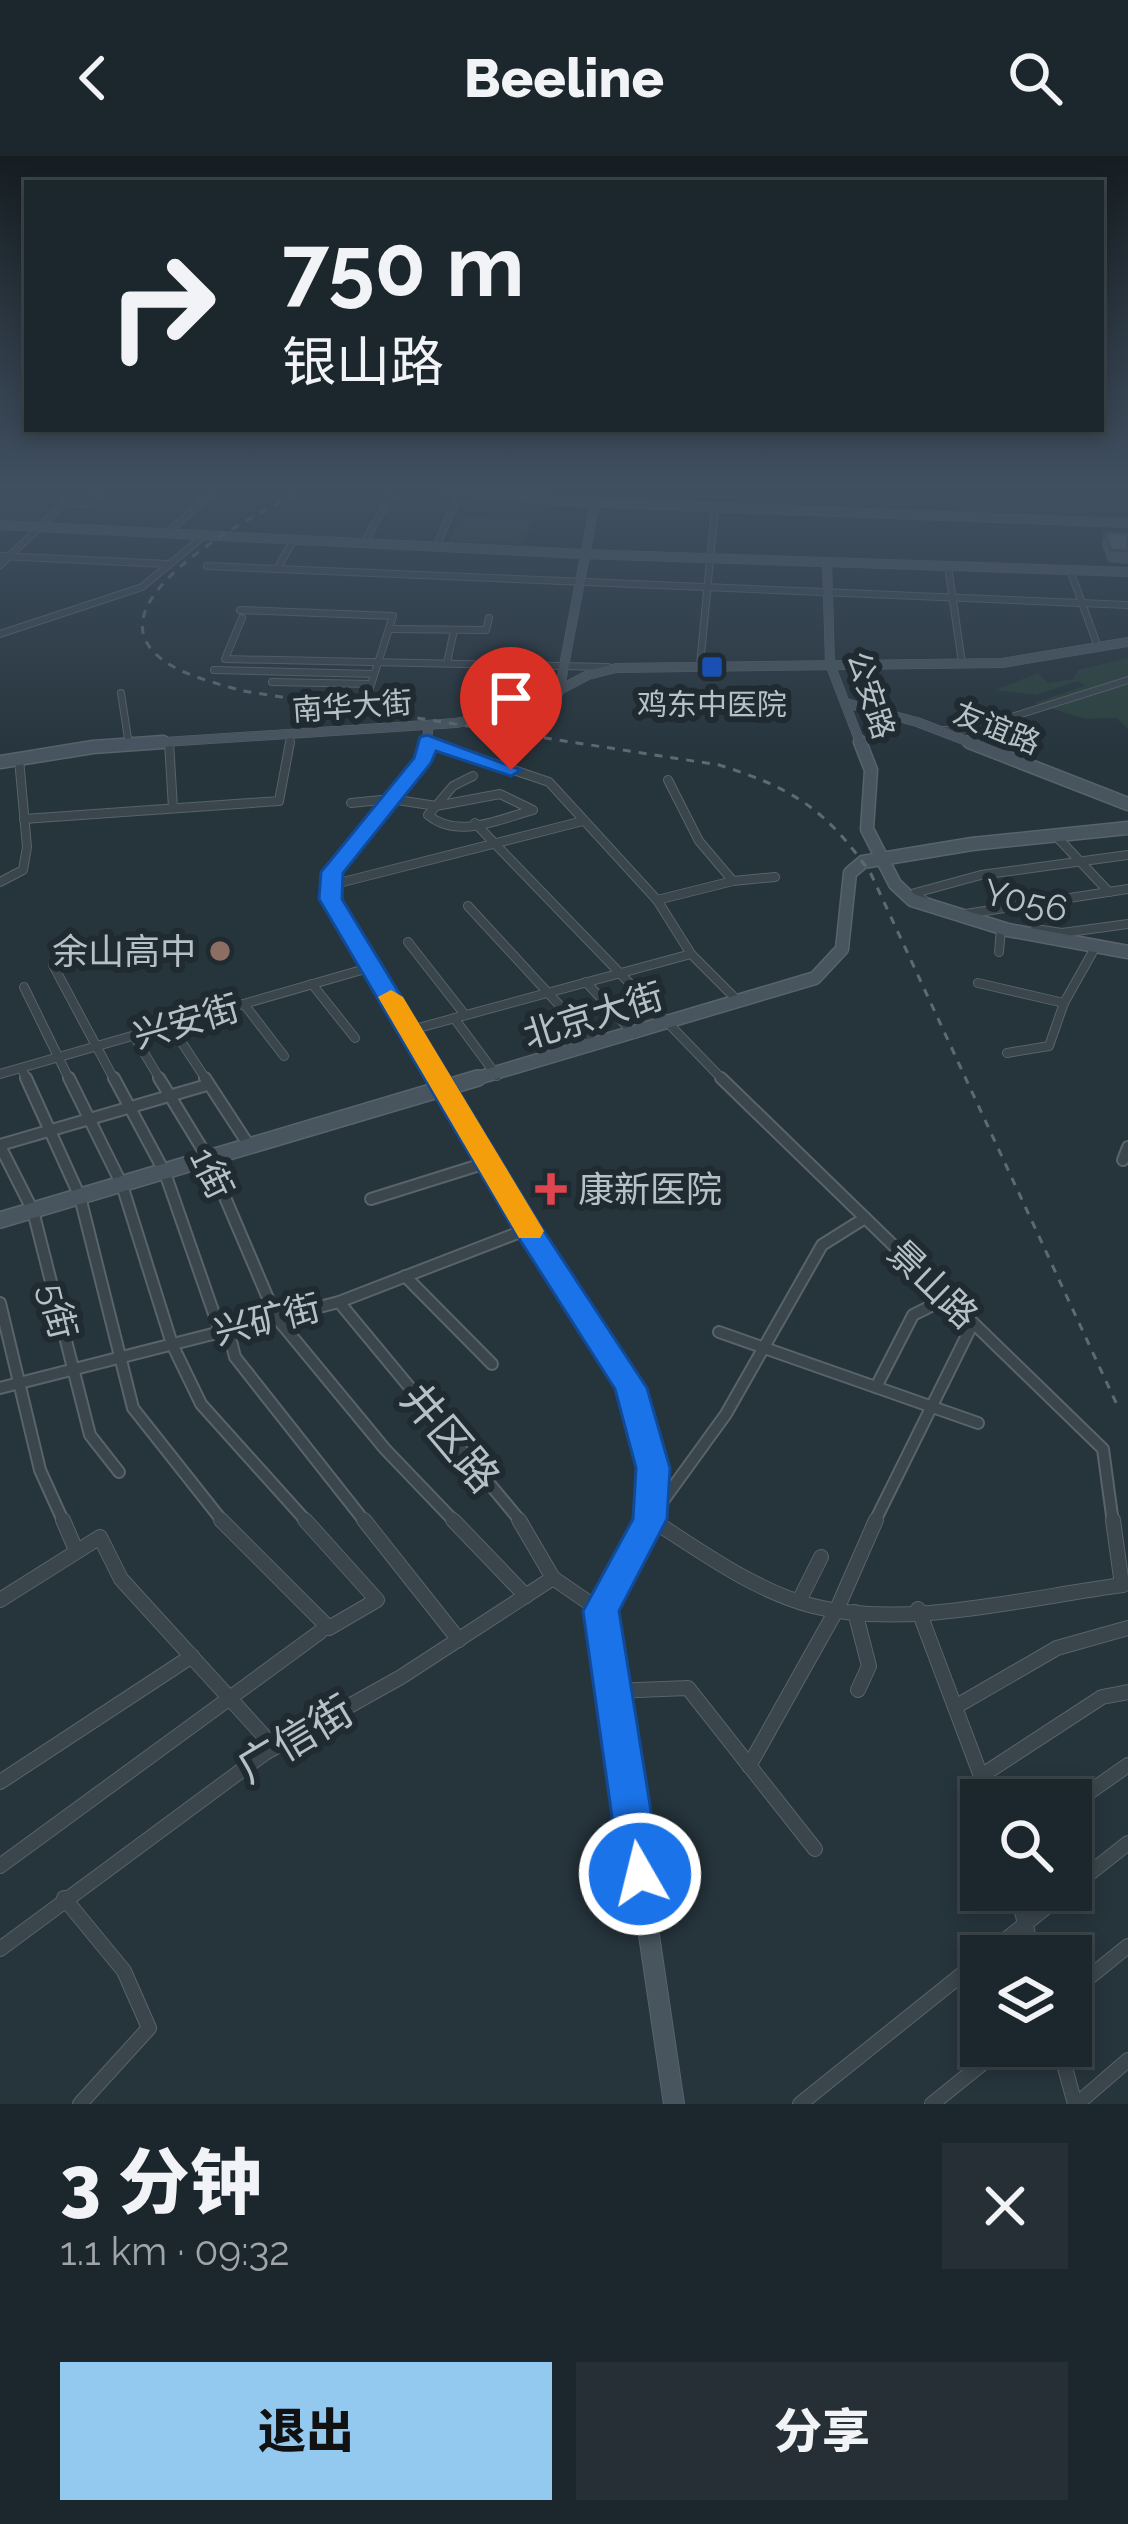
<!DOCTYPE html>
<html lang="zh">
<head>
<meta charset="utf-8">
<style>
  body { margin:0; font-family:Raleway,"Noto Sans SC",sans-serif; background:#252f35; color:#f1f3f6; height:100vh; display:flex; flex-direction:column; font-size:45px; white-space:nowrap }
  * { box-sizing:border-box; margin:0 }
  p { font-size:39px; color:#a0a5aa }
  .icon { flex:none; width:66px; height:66px; fill:none; stroke:currentColor; stroke-width:2; stroke-linecap:round; stroke-linejoin:round }
  .map { position:relative; height:1948px; overflow:hidden }
  .sheet { display:flex; flex-direction:column; background:#1c272d; flex:1 }
  .sheet>* { flex:none }
  .banner { position:absolute; left:24px; top:24px; width:1080px; height:252px; border-radius:0px; box-shadow:0 6px 18px #0003,0 0 0 3px #3a4449; background:#1c272d; color:#f1f3f6; overflow:hidden }
  .controls { position:absolute; left:960px; top:1623px; display:grid; gap:24px }
  .controls a { display:grid; place-items:center; width:132px; height:132px; border-radius:0px; background:#1c272d; box-shadow:0 6px 18px #0003,0 0 0 3px #3a4449; font-size:60px }
  .pin { position:absolute; display:grid; place-items:center; width:102px; height:102px; color:#fff; margin:-123px -51px; border-radius:50% 50% 50% 0; rotate:-45deg; box-shadow:0 0 12px #0007 }
  .pin .icon { rotate:45deg }
  .me { position:absolute; width:132px; margin:-66px; rotate:352deg; stroke-linejoin:round; filter:drop-shadow(0 0 9px #0008) }
  .turn { display:flex; align-items:center; gap:42px; height:252px; padding:0 60px; font-size:54px }
  .turn .icon { width:156px; height:156px; stroke-width:2.5 }
  .turn b { display:block; font-size:84px; line-height:102px }
  .round { display:grid; place-items:center; flex:none; width:126px; height:126px; border-radius:0px; background:#252f35 }
  .overview { display:flex; align-items:center; justify-content:space-between; height:204px; padding:0 60px }
  h1 { font-size:72px; font-weight:800; line-height:90px }
  .primary-button { display:flex; gap:24px; margin-top:auto; padding:24px 60px }
  .primary-button a { flex:1; height:138px; border-radius:0px; background:#93c8ef; color:#111; font-size:48px; font-weight:800; line-height:138px; text-align:center }
  .primary-button a+a { background:#252f35; color:#f1f3f6 }
  header { display:flex; justify-content:space-between; align-items:center; height:156px; padding:0 60px; background:#1c272d; font-size:54px; font-weight:800 }
  .map>svg:first-child { display:block }
  .green { fill:#2b413d }
  .lines { fill:none; stroke-linecap:round; stroke-linejoin:round }
  .street-far3-casing { stroke:#58636a; stroke-width:8 }
  .street-far2-casing { stroke:#58636a; stroke-width:10 }
  .street-far1-casing { stroke:#58636a; stroke-width:14 }
  .street-casing { stroke:#58636a; stroke-width:16 }
  .secondary-far3-casing { stroke:#58636a; stroke-width:10 }
  .secondary-far2-casing { stroke:#58636a; stroke-width:15 }
  .secondary-far1-casing { stroke:#58636a; stroke-width:18 }
  .secondary-casing { stroke:#58636a; stroke-width:22 }
  .street-far3 { stroke:#3a454c; stroke-width:6 }
  .street-far2 { stroke:#3a454c; stroke-width:8 }
  .street-far1 { stroke:#3a454c; stroke-width:10 }
  .street { stroke:#3a454c; stroke-width:14 }
  .secondary-far3 { stroke:#48555f; stroke-width:9 }
  .secondary-far2 { stroke:#48555f; stroke-width:12 }
  .secondary-far1 { stroke:#48555f; stroke-width:15 }
  .secondary { stroke:#48555f; stroke-width:20 }
  .rail { stroke:#5c6a73; stroke-width:3; stroke-dasharray:8 8; stroke-linecap:butt }
  .wall { fill:#48545c }
  .building { fill:#54626b; stroke:#3b454b; stroke-width:3 }
  .route { fill:#1a73e8; stroke:#114b97; stroke-width:3 }
  .slow { fill:#f59e0b }
  .transit-dot { fill:#1a4fb4; stroke:#1f2a31; stroke-width:4.5 }
  .education-dot { fill:#8d6e63; stroke:#1f2a31; stroke-width:4.5 }
  .health-dot { fill:#e0444e; stroke:#1f2a31; stroke-width:4.5 }
  .labels { text-anchor:middle; dominant-baseline:central; stroke-width:12; stroke-linejoin:round; paint-order:stroke }
  .far-street-label { font-size:30px; fill:#b6c0c7; stroke:#1f2a31 }
  .far-poi-label { font-size:30px; fill:#b6c0c7; stroke:#1f2a31 }
  .street-label { font-size:36px; fill:#b6c0c7; stroke:#1f2a31 }
  .poi-label { font-size:36px; fill:#b6c0c7; stroke:#1f2a31; text-anchor:end }
  .near-street-label { font-size:42px; fill:#b6c0c7; stroke:#1f2a31 }
</style>
</head>
<body>
<header><svg class="icon" aria-label="back" viewBox="0 0 24 24"><path d="M15 5l-7 7 7 7"/></svg>Beeline<svg class="icon" aria-label="search" viewBox="0 0 24 24"><circle cx="10" cy="10" r="6"/><path d="M15 15l6 6"/></svg></header>
<div class="map">
<svg width="1128" height="1948" viewBox="0 0 1128 1948">
  <rect width="100%" height="100%" fill="#26343c"/>
  <!-- green -->
  <g class="green">
    <polygon points="461,360 533,363 523,388 449,385"/>
    <polygon points="1128,502 1128,573 1117,562 1085,563 1034,547 1085,530 1078,525 1036,539 995,534 1038,517 1048,527 1073,523 1078,514"/>
  </g>
  <g class="lines">
    <!-- street-far3 casing -->
    <g class="street-far3-casing">
      <g id="street-far3">
        <polyline points="167,377 217,333"/>
        <polyline points="364,387 394,333"/>
        <polyline points="436,391 460,335"/>
        <polyline points="0,400 168,408"/>
        <polyline points="0,409 65,347 87,348 100,333"/>
        <polyline points="207,410 1128,449"/>
        <polyline points="948,410 962,507"/>
        <polyline points="277,413 294,383"/>
        <polyline points="1070,414 1098,491"/>
        <polyline points="240,454 393,460 369,535"/>
        <polyline points="242,462 225,503 608,511"/>
        <polyline points="389,473 486,474 489,462"/>
        <polyline points="0,478 142,431 205,379"/>
        <polyline points="447,507 454,474"/>
        <polyline points="700,509 715,352"/>
        <polyline points="214,514 374,518"/>
        <polyline points="272,526 371,528"/>
        <polyline points="121,537 129,589"/>
        <polyline points="942,574 974,573 1128,524"/>
        <polyline points="427,585 440,589"/>
        <polyline points="289,589 291,578"/>
      </g>
    </g>
    <!-- street-far2 casing -->
    <g class="street-far2-casing">
      <g id="street-far2">
        <polyline points="169,586 173,652"/>
        <polyline points="431,586 549,626 657,744"/>
        <polyline points="668,624 699,685 733,725"/>
        <path d="M500,638L533,654C500,663 458,684 428,659L436,650Z"/>
        <polyline points="351,647 391,643 436,650"/>
        <polyline points="436,650 453,630 473,620"/>
        <polyline points="24,663 279,645 290,586"/>
        <polyline points="475,667 724,925"/>
        <polyline points="1056,680 1109,736"/>
        <polyline points="0,726 23,714 27,691 19,603"/>
        <polyline points="331,729 583,665"/>
        <polyline points="926,746 915,737 981,719 1128,699"/>
        <polyline points="468,750 596,889"/>
        <polyline points="959,759 1128,733"/>
        <polyline points="1035,773 1062,777 1128,768"/>
        <polyline points="408,786 465,859"/>
        <polyline points="999,796 1001,772"/>
        <polyline points="691,798 738,845"/>
        <polyline points="53,809 115,925"/>
        <polyline points="586,826 634,878"/>
        <polyline points="978,827 1064,847"/>
        <polyline points="312,828 355,882"/>
        <polyline points="24,831 70,925"/>
        <polyline points="244,848 284,900"/>
        <polyline points="454,862 497,920"/>
        <polyline points="171,870 207,925"/>
        <polyline points="411,874 691,798 657,744 733,725 775,721"/>
        <polyline points="134,880 161,925"/>
        <polyline points="1007,897 1049,890 1064,847 1096,790"/>
        <polyline points="22,913 27,925"/>
        <polyline points="0,918 372,811"/>
      </g>
    </g>
    <!-- street-far1 casing -->
    <g class="street-far1-casing">
      <g id="street-far1">
        <polyline points="26,922 80,1041 133,1252 224,1367"/>
        <polyline points="69,922 122,1029 172,1188 201,1248 308,1367"/>
        <polyline points="114,922 165,1017 220,1175"/>
        <polyline points="159,922 209,1004 276,1161 385,1293 456,1367"/>
        <polyline points="205,922 250,991"/>
        <polyline points="721,922 1103,1293 1113,1367"/>
        <polyline points="0,989 207,929"/>
        <polyline points="0,990 33,1055 90,1279 119,1316"/>
        <polyline points="1123,1004 1128,991"/>
        <polyline points="371,1043 489,1006"/>
        <polyline points="405,1120 492,1208"/>
        <polyline points="339,1146 522,1367"/>
        <polyline points="0,1147 40,1314 64,1367"/>
        <polyline points="228,1173 235,1201 366,1367"/>
        <polyline points="719,1176 978,1267"/>
        <polyline points="876,1231 913,1159 947,1142"/>
        <polyline points="0,1232 339,1146 528,1073"/>
        <polyline points="656,1367 650,1363 726,1258 822,1089 865,1062"/>
        <polyline points="874,1367 973,1167"/>
      </g>
    </g>
    <!-- street casing -->
    <g class="street-casing">
      <g id="street">
        <polyline points="63,1364 76,1394"/>
        <polyline points="221,1364 329,1472 377,1444 305,1364"/>
        <polyline points="364,1364 459,1484"/>
        <polyline points="453,1364 526,1440"/>
        <polyline points="519,1364 553,1422"/>
        <path d="M652,1364C702,1396 755,1435 813,1450C906,1474 1029,1441 1123,1429"/>
        <polyline points="1113,1364 1122,1429"/>
        <polyline points="0,1444 100,1381 121,1423 274,1591"/>
        <polyline points="799,1445 821,1401"/>
        <polyline points="918,1453 990,1644"/>
        <polyline points="855,1456 869,1510 858,1534"/>
        <polyline points="613,1535 688,1532 815,1693"/>
        <polyline points="955,1551 1057,1492 1128,1472"/>
        <polyline points="749,1610 837,1453 876,1364"/>
        <polyline points="981,1620 1102,1541 1128,1536"/>
        <polyline points="0,1626 192,1500"/>
        <polyline points="1071,1649 1128,1609"/>
        <polyline points="0,1710 320,1476"/>
        <polyline points="1071,1732 1128,1687"/>
        <polyline points="1016,1734 1034,1800"/>
        <polyline points="64,1742 124,1815 149,1872 80,1948"/>
        <polyline points="0,1793 265,1597 401,1521 553,1422 601,1455"/>
        <polyline points="985,1800 1068,1734"/>
        <polyline points="1071,1836 1128,1790"/>
        <polyline points="1059,1890 1075,1948"/>
        <polyline points="800,1948 981,1803"/>
        <polyline points="932,1948 1004,1890"/>
        <polyline points="1077,1948 1128,1904"/>
      </g>
    </g>
    <!-- secondary-far3 casing -->
    <g class="secondary-far3-casing">
      <g id="secondary-far3">
        <polyline points="444,333 574,346 1128,367"/>
        <polyline points="0,369 583,398 1128,416"/>
        <polyline points="827,406 830,508 861,589"/>
        <polyline points="559,536 595,347"/>
        <polyline points="846,547 917,566 977,589"/>
        <polyline points="118,589 456,567 521,554 588,519 616,512 1002,507 1128,486"/>
        <polyline points="426,589 429,569"/>
      </g>
    </g>
    <!-- secondary-far2 casing -->
    <g class="secondary-far2-casing">
      <g id="secondary-far2">
        <polyline points="426,586 424,603 332,716 331,743 440,925"/>
        <polyline points="860,586 871,614 867,673 895,728 912,744 1008,774 1128,796"/>
        <polyline points="969,586 1128,648"/>
        <polyline points="0,606 93,591 163,586"/>
        <polyline points="468,925 815,822 842,793 850,717 863,706 972,688 1128,672"/>
      </g>
    </g>
    <!-- secondary-far1 casing -->
    <g class="secondary-far1-casing">
      <g id="secondary-far1">
        <polyline points="438,922 631,1232 653,1312 648,1367"/>
        <polyline points="0,1064 478,922"/>
      </g>
    </g>
    <!-- secondary casing -->
    <g class="secondary-casing">
      <polyline id="secondary" points="649,1364 601,1455 674,1948"/>
    </g>
    <!-- street-far3 -->
    <use href="#street-far3" class="street-far3"/>
    <!-- street-far2 -->
    <use href="#street-far2" class="street-far2"/>
    <!-- street-far1 -->
    <use href="#street-far1" class="street-far1"/>
    <!-- street -->
    <use href="#street" class="street"/>
    <!-- secondary-far3 -->
    <use href="#secondary-far3" class="secondary-far3"/>
    <!-- secondary-far2 -->
    <use href="#secondary-far2" class="secondary-far2"/>
    <!-- secondary-far1 -->
    <use href="#secondary-far1" class="secondary-far1"/>
    <!-- secondary -->
    <use href="#secondary" class="secondary"/>
    <!-- rail -->
    <g class="rail">
      <path d="M310,333C269,349 121,426 145,483C159,515 213,526 243,535L719,609C793,632 827,654 871,718L1118,1251"/>
      <polyline points="1020,333 1128,337"/>
    </g>
  </g>
  <!-- wall -->
  <polygon class="wall" points="1104,377 1128,377 1128,408 1108,406 1102,389"/>
  <!-- building -->
  <polygon class="building" points="1104,377 1128,377 1128,395 1111,394"/>
  <!-- sky -->
  <linearGradient id="sky" x2="0" y2="1"><stop stop-color="#151d21"/><stop offset="0.55" stop-color="#415061"/><stop offset="1" stop-color="#415061" stop-opacity="0"/></linearGradient>
  <rect width="1128" height="606" fill="url(#sky)"/>
  <!-- route -->
  <polygon class="route" points="427,579 521,614 511,620 436,595 431,607 343,717 342,743 540,1069 647,1232 670,1312 667,1363 619,1455 661,1718 655,1732 640,1738 626,1732 620,1718 583,1455 633,1363 636,1312 615,1233 513,1073 319,743 321,716 414,602 420,581"/>
  <!-- slow -->
  <polygon class="slow" points="391,834 403,841 544,1075 540,1082 519,1082 515,1075 378,841"/>
  <!-- markers -->
  <rect class="transit-dot" x="700" y="499" width="24" height="24" rx="6"/>
  <circle class="education-dot" cx="220" cy="795" r="12"/>
  <path class="health-dot" d="M545 1015h12v12h12v12h-12v12h-12v-12h-12v-12h12z"/>
  <g class="labels">
    <!-- far-street labels -->
    <g class="far-street-label">
      <text transform="translate(871 539) rotate(72)">公安路</text>
      <text transform="translate(352 550) rotate(-4)">南华大街</text>
      <text transform="translate(997 572) rotate(22)">友谊路</text>
    </g>
    <!-- far-poi labels -->
    <g class="far-poi-label">
      <text x="712" y="548">鸡东中医院</text>
    </g>
    <!-- street labels -->
    <g class="street-label">
      <text transform="translate(1026 744) rotate(13)">Y056</text>
      <text transform="translate(593 859) rotate(-17)">北京大街</text>
      <text transform="translate(186 865) rotate(-16)">兴安街</text>
      <text transform="translate(212 1017) rotate(64)">1街</text>
      <text transform="translate(933 1128) rotate(44)">景山路</text>
      <text transform="translate(58 1155) rotate(76)">5街</text>
      <text transform="translate(267 1163) rotate(-14)">兴矿街</text>
    </g>
    <!-- poi labels -->
    <g class="poi-label">
      <text x="196" y="795">余山高中</text>
      <text x="578" y="1033" text-anchor="start">康新医院</text>
    </g>
    <!-- near-street labels -->
    <g class="near-street-label">
      <text transform="translate(450 1282) rotate(50)">井区路</text>
      <text transform="translate(295 1583) rotate(-31)">广信街</text>
    </g>
  </g>
</svg>
<div class="controls">
<a><svg class="icon" aria-label="search" viewBox="0 0 24 24"><circle cx="10" cy="10" r="6"/><path d="M15 15l6 6"/></svg></a>
<a><svg class="icon" aria-label="layers" viewBox="0 0 24 24"><path d="M12 4l9 5-9 5-9-5zM3 14l9 5 9-5"/></svg></a>
</div>
<div class="pin" style="left:511px;top:614px;background:#d93025"><svg class="icon" aria-label="arrive" viewBox="0 0 24 24"><path d="M6 21V4h12l-3 4 3 4H6"/></svg></div>
<svg class="me" style="left:640px;top:1718px" viewBox="-20 -20 40 40"><circle r="17" fill="#1a73e8" stroke="#fff" stroke-width="3"/><path d="M0-11L8 9 0 5-8 9z" fill="#fff"/></svg>
<div class="banner">
<div class="turn"><svg class="icon" aria-label="right" viewBox="0 0 24 24"><path d="M7 20v-9h11M14 6l5 5-5 5"/></svg><div><b>750 m</b>银山路</div></div>
</div>
</div>
<section class="sheet">
<div class="overview"><div><h1>3 分钟</h1><p>1.1 km · 09:32</p></div><a class="round"><svg class="icon" aria-label="close" viewBox="0 0 24 24"><path d="M6 6l12 12M18 6L6 18"/></svg></a></div>
<div class="primary-button"><a>退出</a><a>分享</a></div>
</section>
</body>
</html>
